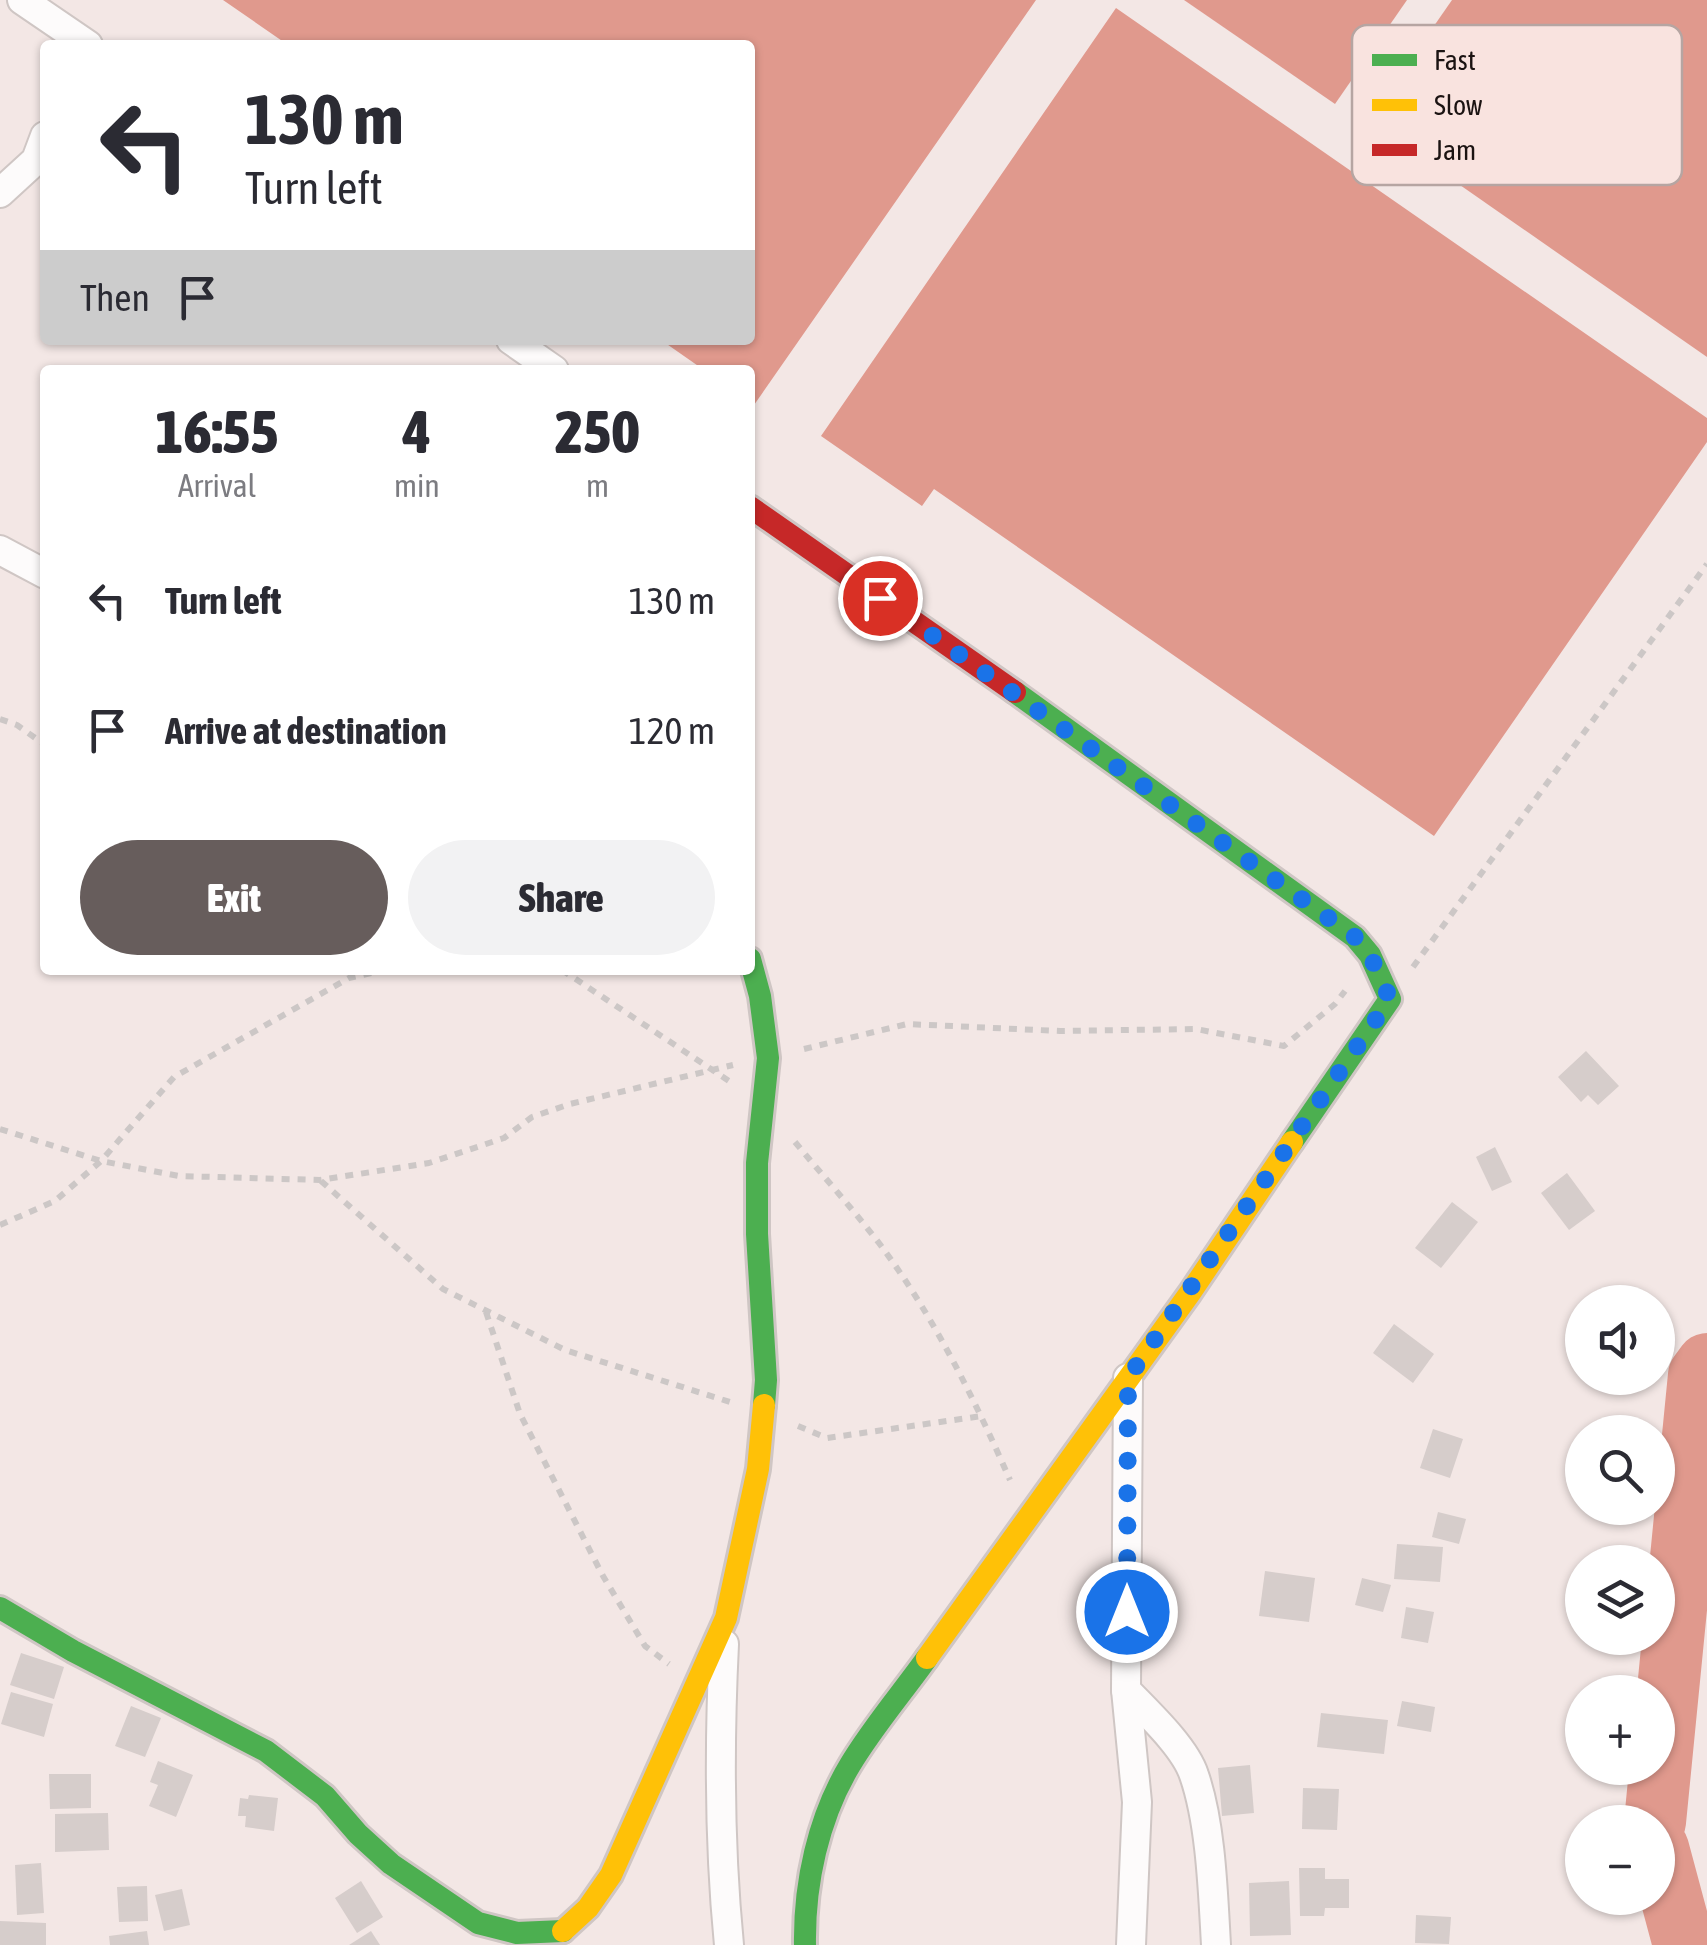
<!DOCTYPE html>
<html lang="en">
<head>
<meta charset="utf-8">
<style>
  body { margin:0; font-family:"Asap Condensed",sans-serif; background:#f2f2f3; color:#2b2b33; height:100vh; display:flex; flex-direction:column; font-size:38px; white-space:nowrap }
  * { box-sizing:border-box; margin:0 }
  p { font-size:32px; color:#7c7c81 }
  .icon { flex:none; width:55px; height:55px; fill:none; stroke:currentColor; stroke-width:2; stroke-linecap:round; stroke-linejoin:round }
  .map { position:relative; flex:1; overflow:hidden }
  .panel { position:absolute; left:40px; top:365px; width:715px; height:610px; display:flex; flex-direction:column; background:#fff; border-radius:10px; box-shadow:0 2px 8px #0004 }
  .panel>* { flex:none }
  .hud { position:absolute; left:40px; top:40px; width:715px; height:305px; border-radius:10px; box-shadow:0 2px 8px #0004; background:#fff; color:#2b2b33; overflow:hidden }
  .controls { position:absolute; left:1565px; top:1285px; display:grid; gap:20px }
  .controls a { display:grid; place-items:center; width:110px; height:110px; border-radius:50%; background:#fff; box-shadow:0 2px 8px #0004; font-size:50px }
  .pin { position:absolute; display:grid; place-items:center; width:85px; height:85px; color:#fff; margin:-42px; border:5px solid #fff; border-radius:50%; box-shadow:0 2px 10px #0007 }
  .me { position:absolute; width:110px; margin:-55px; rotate:0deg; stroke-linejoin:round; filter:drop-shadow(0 0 8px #0008) }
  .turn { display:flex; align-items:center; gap:35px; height:210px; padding:0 40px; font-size:45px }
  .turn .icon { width:130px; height:130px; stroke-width:2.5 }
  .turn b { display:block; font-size:70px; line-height:85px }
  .then { display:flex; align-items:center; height:95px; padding:0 40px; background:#0003; gap:20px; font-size:38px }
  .eta { display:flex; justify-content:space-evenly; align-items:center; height:170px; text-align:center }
  .eta b { font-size:60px; font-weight:800; line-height:70px }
  .action { display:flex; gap:20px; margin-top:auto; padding:20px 40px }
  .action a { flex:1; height:115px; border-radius:60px; background:#675d5c; color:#fff; font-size:40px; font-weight:800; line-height:115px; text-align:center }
  .action a+a { background:#f2f2f3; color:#2b2b33 }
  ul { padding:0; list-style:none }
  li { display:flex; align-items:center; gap:30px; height:130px; padding:0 40px }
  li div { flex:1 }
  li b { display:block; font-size:38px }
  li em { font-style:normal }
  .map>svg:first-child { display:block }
  .water { fill:#e0998d }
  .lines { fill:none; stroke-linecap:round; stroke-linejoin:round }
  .river { stroke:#e0998d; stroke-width:62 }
  .building { fill:#d6cdcb }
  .street-casing { stroke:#cfc6c4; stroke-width:32 }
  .fast-casing { stroke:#cfc6c4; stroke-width:28 }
  .slow-casing { stroke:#cfc6c4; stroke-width:28 }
  .jam-casing { stroke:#cfc6c4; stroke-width:28 }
  .path { stroke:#ccc7c6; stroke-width:6; stroke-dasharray:8 8; stroke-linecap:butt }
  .street { stroke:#fdfbfb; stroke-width:28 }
  .fast { stroke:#4caf50; stroke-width:22 }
  .slow { stroke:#ffc107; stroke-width:22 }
  .jam { stroke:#c62828; stroke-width:22 }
  .route { stroke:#1a73e8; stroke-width:18; stroke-dasharray:0 32.4 }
  .key { fill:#f9e3df; stroke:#b6a5a2; stroke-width:2.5 }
  .key-label { font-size:28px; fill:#1b1312 }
</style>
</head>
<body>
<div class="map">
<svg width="1707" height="1945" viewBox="0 0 1707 1945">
  <rect width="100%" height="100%" fill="#f3e7e5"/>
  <!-- water -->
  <g class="water">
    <polygon points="223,0 1036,0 754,405 750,402 750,370 704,370 661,340 750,340 750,45 288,45"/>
    <polygon points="1184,0 1407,0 1335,104"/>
    <polygon points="1452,0 1707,0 1707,357 1368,121"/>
    <polygon points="1116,8 1707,418 1707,442 1434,836 934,489 922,506 821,436"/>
  </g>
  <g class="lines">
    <!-- river -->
    <g class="river">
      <polyline points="1655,1822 1699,1375 1707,1364"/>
      <polyline points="1658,1848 1684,1945"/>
    </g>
  </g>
  <!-- building -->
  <g class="building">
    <polygon points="1586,1051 1619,1086 1598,1105 1588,1095 1581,1102 1558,1077"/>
    <polygon points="1495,1147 1512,1182 1492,1191 1476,1157"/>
    <polygon points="1567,1173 1595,1211 1569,1230 1541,1193"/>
    <polygon points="1452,1202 1478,1222 1441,1268 1415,1248"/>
    <polygon points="1394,1324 1434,1354 1413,1383 1373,1353"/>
    <polygon points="1433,1429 1463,1439 1450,1478 1420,1468"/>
    <polygon points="1438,1512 1466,1519 1459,1544 1432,1537"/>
    <polygon points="1397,1544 1443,1547 1440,1582 1394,1579"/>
    <polygon points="1265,1571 1315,1578 1309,1622 1259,1616"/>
    <polygon points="1362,1578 1391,1585 1383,1612 1355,1605"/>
    <polygon points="1406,1607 1434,1612 1428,1643 1401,1638"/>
    <polygon points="21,1653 64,1667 54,1699 10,1685"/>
    <polygon points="11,1692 53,1704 44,1737 1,1724"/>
    <polygon points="1402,1701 1435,1707 1431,1732 1397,1726"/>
    <polygon points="131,1706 161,1718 145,1757 115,1746"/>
    <polygon points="1321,1713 1388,1720 1384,1754 1317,1747"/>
    <polygon points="158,1761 193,1775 176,1817 149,1806 158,1785 150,1782"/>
    <polygon points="1250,1765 1254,1813 1222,1816 1218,1768"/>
    <polygon points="49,1774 91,1774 91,1808 50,1809"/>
    <polygon points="1303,1788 1339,1789 1337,1830 1302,1829"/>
    <polygon points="249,1795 278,1798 274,1831 245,1827 246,1816 238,1816 240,1798 248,1799"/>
    <polygon points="108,1813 109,1850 55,1852 55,1814"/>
    <polygon points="41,1863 44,1913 17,1915 15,1865"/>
    <polygon points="1299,1868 1325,1868 1325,1879 1349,1879 1349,1908 1325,1908 1324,1916 1300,1916"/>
    <polygon points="361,1881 383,1917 357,1933 335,1898"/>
    <polygon points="1289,1881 1291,1935 1250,1936 1249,1883"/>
    <polygon points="147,1886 148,1921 119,1922 117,1887"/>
    <polygon points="182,1889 190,1925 164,1931 155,1895"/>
    <polygon points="1416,1915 1451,1917 1449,1944 1415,1943"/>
    <polygon points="0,1921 46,1923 46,1945 0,1945"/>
    <polygon points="147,1931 149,1945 110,1945 109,1936"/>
    <polygon points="371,1931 380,1945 349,1945"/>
  </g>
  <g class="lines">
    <!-- street casing -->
    <g class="street-casing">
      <g id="street">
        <polyline points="22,0 88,45"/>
        <polyline points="0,193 36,160 45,136"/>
        <polyline points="511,340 554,370"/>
        <polyline points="0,550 45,574"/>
        <polyline points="1128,1378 1126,1690 1137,1802 1131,1945"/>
        <path d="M724,1644C719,1746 719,1844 729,1945"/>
        <path d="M1126,1690C1147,1712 1185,1747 1194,1775C1211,1824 1213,1893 1216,1945"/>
      </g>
    </g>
    <!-- fast casing -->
    <g class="fast-casing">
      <g id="fast">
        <polyline points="1015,692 1355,937 1370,955 1390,999 1292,1142"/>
        <polyline points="750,959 760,996 768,1058 757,1163 757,1234 766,1380 764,1405"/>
        <polyline points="0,1608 73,1651 266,1751 325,1796 358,1834 391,1864 478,1923 517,1933 563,1931"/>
        <path d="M805,1945C804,1884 818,1818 850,1765C872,1728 902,1693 927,1658"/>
      </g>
    </g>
    <!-- slow casing -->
    <g class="slow-casing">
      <g id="slow">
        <polyline points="927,1658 1190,1293 1292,1142"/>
        <polyline points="563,1931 588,1908 611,1875 726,1618 758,1469 764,1405"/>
      </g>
    </g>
    <!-- jam casing -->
    <g class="jam-casing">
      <polyline id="jam" points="750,507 1015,692"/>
    </g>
    <!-- path -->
    <g class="path">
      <polyline points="0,719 17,725 45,745"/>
      <polyline points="1413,967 1707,564"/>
      <polyline points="562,970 732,1083"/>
      <polyline points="804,1049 907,1024 1060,1031 1196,1029 1284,1046 1335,1004 1345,991"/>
      <polyline points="0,1129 101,1161 179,1176 320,1180 429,1163 504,1138 532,1117 570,1104 733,1065"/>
      <path d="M795,1142C823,1176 852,1208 879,1243C933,1315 974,1398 1010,1480"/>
      <polyline points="321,1181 443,1289 565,1350 730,1402"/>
      <polyline points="0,1225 55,1201 101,1161 174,1077 349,978 385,970"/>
      <polyline points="486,1312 520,1414 603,1576 645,1646 669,1664"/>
      <polyline points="798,1426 827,1438 982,1416"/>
    </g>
    <!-- street -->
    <use href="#street" class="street"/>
    <!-- fast -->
    <use href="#fast" class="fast"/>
    <!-- slow -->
    <use href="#slow" class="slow"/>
    <!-- jam -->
    <use href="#jam" class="jam"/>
  </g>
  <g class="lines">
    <!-- route -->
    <polyline class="route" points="880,598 1355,937 1370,955 1390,999 1128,1378 1127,1612"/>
  </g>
  <!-- legend -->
  <rect x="1352" y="25" width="330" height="160" rx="15" class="key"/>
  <rect x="1372" y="54" width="45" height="12" fill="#4caf50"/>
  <rect x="1372" y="99" width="45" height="12" fill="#ffc107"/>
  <rect x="1372" y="144" width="45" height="12" fill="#c62828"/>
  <g class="key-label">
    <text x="1434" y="70">Fast</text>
    <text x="1434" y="115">Slow</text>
    <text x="1434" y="160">Jam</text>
  </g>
</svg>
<div class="controls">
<a><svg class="icon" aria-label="sound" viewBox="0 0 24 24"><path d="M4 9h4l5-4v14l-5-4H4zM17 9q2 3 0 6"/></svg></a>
<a><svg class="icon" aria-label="search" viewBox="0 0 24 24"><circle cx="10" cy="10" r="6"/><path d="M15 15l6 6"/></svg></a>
<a><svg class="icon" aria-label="layers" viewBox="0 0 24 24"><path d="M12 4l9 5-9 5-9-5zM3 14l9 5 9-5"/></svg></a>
<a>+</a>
<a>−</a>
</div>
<div class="pin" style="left:880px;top:598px;background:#d93025"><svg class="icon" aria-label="arrive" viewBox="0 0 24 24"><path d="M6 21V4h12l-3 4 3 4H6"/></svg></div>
<svg class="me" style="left:1127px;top:1612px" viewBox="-20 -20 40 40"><circle r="17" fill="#1a73e8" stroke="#fff" stroke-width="3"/><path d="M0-11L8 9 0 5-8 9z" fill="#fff"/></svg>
<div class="hud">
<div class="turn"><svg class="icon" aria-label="left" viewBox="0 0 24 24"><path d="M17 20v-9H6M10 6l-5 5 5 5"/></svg><div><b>130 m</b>Turn left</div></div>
<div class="then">Then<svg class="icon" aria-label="arrive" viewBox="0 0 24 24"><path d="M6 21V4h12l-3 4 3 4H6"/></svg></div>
</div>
<section class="panel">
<div class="eta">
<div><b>16:55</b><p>Arrival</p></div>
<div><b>4</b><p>min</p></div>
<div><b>250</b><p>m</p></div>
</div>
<ul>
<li><svg class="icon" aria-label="left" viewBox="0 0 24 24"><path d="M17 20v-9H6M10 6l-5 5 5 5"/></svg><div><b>Turn left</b></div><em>130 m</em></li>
<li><svg class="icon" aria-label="arrive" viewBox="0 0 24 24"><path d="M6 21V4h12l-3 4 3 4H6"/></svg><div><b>Arrive at destination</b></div><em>120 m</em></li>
</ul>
<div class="action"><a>Exit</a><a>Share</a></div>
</section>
</div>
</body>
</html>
